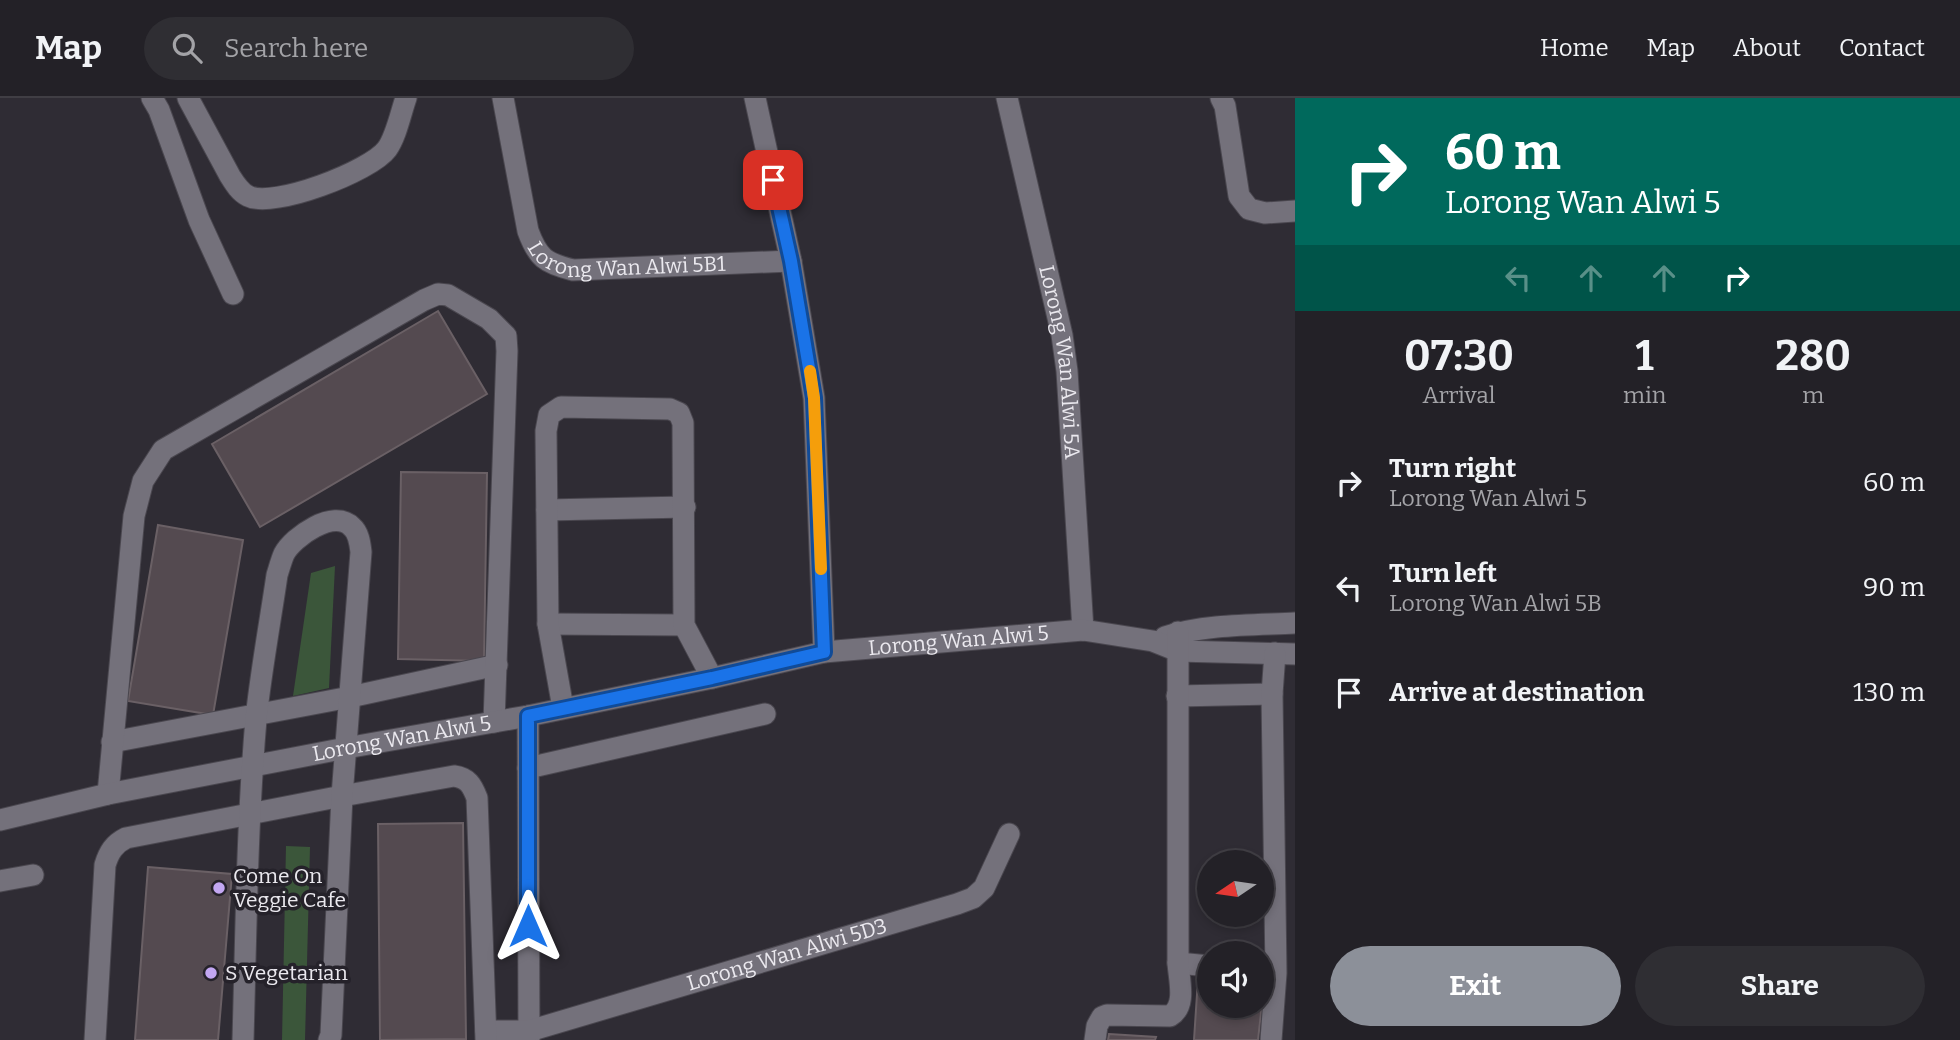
<!DOCTYPE html>
<html lang="en">
<head>
<meta charset="utf-8">
<style>
  body { margin:0; font-family:Bitter,serif; background:#2f2e33; color:#f1f3f6; height:100vh; display:flex; flex-direction:column; font-size:26px; white-space:nowrap }
  * { box-sizing:border-box; margin:0 }
  p { font-size:23px; color:#a3a3a7 }
  .icon { flex:none; width:38px; height:38px; fill:none; stroke:currentColor; stroke-width:2; stroke-linecap:round; stroke-linejoin:round }
  .map { position:relative; flex:1; overflow:hidden }
  .sheet { display:flex; flex-direction:column; background:#232127; width:665px }
  .sheet>* { flex:none }
  .top-card { background:#00695c; color:#fff; overflow:hidden }
  .needle { width:46px; rotate:257deg }
  .fabs { position:absolute; left:1197px; top:752px; display:grid; gap:14px }
  .fabs a { display:grid; place-items:center; width:77px; height:77px; border-radius:50%; background:#232127; box-shadow:0 4px 10px #0003,0 0 0 2px #403e44; font-size:35px }
  .pin { position:absolute; display:grid; place-items:center; width:60px; height:60px; color:#fff; margin:-30px; border-radius:14px; box-shadow:0 4px 10px #0006 }
  .me { position:absolute; width:77px; margin:-38px; rotate:0deg; stroke-linejoin:round; filter:drop-shadow(0 0 5px #0008) }
  .turn { display:flex; align-items:center; gap:24px; height:147px; padding:0 35px; font-size:32px }
  .turn .icon { width:91px; height:91px; stroke-width:2.5 }
  .turn b { display:block; font-size:49px; line-height:60px }
  .lanes { display:flex; align-items:center; height:66px; padding:0 35px; background:#0003; justify-content:center; gap:35px; direction:ltr }
  .lanes .off { opacity:.35 }
  .eta { display:flex; justify-content:space-evenly; align-items:center; height:119px; text-align:center }
  .eta b { font-size:42px; font-weight:700; line-height:49px }
  .button { display:flex; gap:14px; margin-top:auto; padding:14px 35px }
  .button a { flex:1; height:80px; border-radius:42px; background:#8c9099; color:#fff; font-size:28px; font-weight:700; line-height:80px; text-align:center }
  .button a+a { background:#2f2e33; color:#f1f3f6 }
  ul { padding:0; list-style:none }
  li { display:flex; align-items:center; gap:21px; height:105px; padding:0 35px }
  li div { flex:1 }
  li b { display:block; font-size:26px }
  li em { font-style:normal }
  header { display:flex; align-items:center; gap:42px; box-sizing:border-box; height:98px; padding:0 35px; background:#232127; border-bottom:2px solid #403e44 }
  header strong { font-size:33px }
  nav { display:flex; gap:38px; margin-inline-start:auto; font-size:24px }
  .search { width:490px; height:63px; background:#2f2e33; display:flex; align-items:center; gap:18px; box-sizing:border-box; padding:0 24px; border-radius:38px; color:#a3a3a7; font-size:26px }
  main { display:flex; flex:1; min-height:0 }
  .map>svg:first-child { display:block }
  .green { fill:#3b563a }
  .building { fill:#544a50; stroke:#6a6065; stroke-width:2 }
  .lines { fill:none; stroke-linecap:round; stroke-linejoin:round }
  .minor-casing { stroke:#4a474f; stroke-width:23 }
  .minor { stroke:#74717b; stroke-width:21 }
  .route-casing { stroke:#114b97; stroke-width:18 }
  .route { stroke:#1a73e8; stroke-width:12 }
  .slow { stroke:#f59e0b; stroke-width:12 }
  .poi-dot { fill:#c3a7f2; stroke:#25222a; stroke-width:2.5 }
  .labels { text-anchor:middle; dominant-baseline:central; stroke-width:7; stroke-linejoin:round; paint-order:stroke }
  .street-label { font-size:21px; fill:#ebe9ef; stroke:#25222a }
  .poi-label { font-size:21px; fill:#ebe9ef; stroke:#25222a; text-anchor:start }
</style>
</head>
<body>
<header>
<strong>Map</strong>
<div class="search"><svg class="icon" aria-label="search" viewBox="0 0 24 24"><circle cx="10" cy="10" r="6"/><path d="M15 15l6 6"/></svg>Search here</div>
<nav><a>Home</a><a>Map</a><a>About</a><a>Contact</a></nav>
</header>
<main>
<div class="map">
<svg width="1295" height="942" viewBox="0 0 1295 942">
  <rect width="100%" height="100%" fill="#2f2c34"/>
  <!-- green -->
  <g class="green">
    <polygon points="335,468 329,590 293,598 311,475"/>
    <polygon points="286,748 310,749 305,942 282,942"/>
  </g>
  <!-- building -->
  <g class="building">
    <polygon points="438,213 487,296 260,429 212,346"/>
    <polygon points="401,374 487,375 484,563 398,561"/>
    <polygon points="158,427 243,442 213,617 128,603"/>
    <polygon points="463,725 466,941 380,942 378,726"/>
    <polygon points="148,769 232,776 218,942 135,942"/>
    <polygon points="1198,881 1209,882 1209,908 1262,908 1262,887 1264,887 1258,942 1194,942"/>
    <polygon points="1109,936 1156,939 1155,942 1108,942"/>
  </g>
  <g class="lines">
    <!-- minor casing -->
    <g class="minor-casing">
      <g id="minor">
        <polyline points="152,0 159,12 199,122 233,196"/>
        <path d="M188,0L230,78C235,86 240,94 248,98C273,111 371,73 387,51C396,39 401,14 406,0"/>
        <path id="s1" d="M503,0L528,133C538,160 545,165 573,172L791,163"/>
        <polyline points="755,0 791,163 814,300 824,554"/>
        <path id="s2" d="M1007,0L1062,237L1067,273L1083,532"/>
        <polyline points="1221,0 1225,8 1239,98 1249,111 1265,115 1295,113"/>
        <polyline points="547,412 685,409"/>
        <polyline points="548,526 684,527"/>
        <path d="M1165,539C1204,526 1254,527 1295,525"/>
        <polyline points="1177,598 1272,596"/>
        <polyline points="563,610 548,526 546,333 549,317 561,309 670,311 679,315 683,325 684,527 712,580"/>
        <polyline points="528,618 529,942"/>
        <polyline points="112,644 350,599 497,567"/>
        <polyline points="528,670 765,616"/>
        <polyline points="108,696 134,418 143,383 163,352 424,202 438,196 448,197 489,221 506,238 507,253 494,624"/>
        <path id="s3" d="M0,722L108,696L346,650L528,618L712,580L824,554L1083,532L1153,543L1178,553L1295,556"/>
        <polyline points="0,783 33,777"/>
        <polyline points="1178,865 1209,868"/>
        <path id="s4" d="M486,933H529L957,806L973,800L984,790L1009,736"/>
        <path d="M95,942L105,767C109,754 114,746 126,740L342,698L454,678C468,680 472,687 477,700L486,942"/>
        <path d="M243,942C246,835 247,727 256,621C261,573 270,525 277,477C279,471 281,463 284,456C293,439 334,410 352,429C359,435 360,446 361,454L342,698L331,937L329,942"/>
        <path d="M1095,942L1097,928L1102,919L1107,917L1170,918C1187,908 1179,882 1178,865V534"/>
        <polyline points="1271,942 1276,875 1272,596 1275,555"/>
      </g>
    </g>
    <!-- minor -->
    <use href="#minor" class="minor"/>
  </g>
  <g class="lines">
    <!-- route casing -->
    <g class="route-casing">
      <polyline id="route" points="528,828 528,618 712,580 824,554 814,300 791,163 773,82"/>
    </g>
    <!-- route -->
    <use href="#route" class="route"/>
    <!-- slow -->
    <polyline class="slow" points="810,273 814,300 821,471"/>
  </g>
  <!-- markers -->
  <g class="poi-dot">
    <circle cx="219" cy="790" r="7"/>
    <circle cx="211" cy="875" r="7"/>
  </g>
  <g class="labels">
    <!-- street labels -->
    <g class="street-label">
      <text stroke="none"><textPath href="#s1" startOffset="250">Lorong Wan Alwi 5B1</textPath></text>
      <text stroke="none"><textPath href="#s2" startOffset="270">Lorong Wan Alwi 5A</textPath></text>
      <text stroke="none"><textPath href="#s3" startOffset="976">Lorong Wan Alwi 5</textPath></text>
      <text stroke="none"><textPath href="#s3" startOffset="410">Lorong Wan Alwi 5</textPath></text>
      <text stroke="none"><textPath href="#s4" startOffset="312">Lorong Wan Alwi 5D3</textPath></text>
    </g>
    <!-- poi labels -->
    <g class="poi-label">
      <text x="233" y="778">Come On<tspan x="233" dy="24">Veggie Cafe</tspan></text>
      <text x="225" y="875">S Vegetarian</text>
    </g>
  </g>
</svg>
<div class="fabs">
<a><svg class="needle" viewBox="-14 -14 28 28"><path d="M0-13l5 13h-10z" fill="#e53935"/><path d="M0 13l5-13h-10z" fill="#a3a3a7"/></svg></a>
<a><svg class="icon" aria-label="sound" viewBox="0 0 24 24"><path d="M4 9h4l5-4v14l-5-4H4zM17 9q2 3 0 6"/></svg></a>
</div>
<div class="pin" style="left:773px;top:82px;background:#d93025"><svg class="icon" aria-label="arrive" viewBox="0 0 24 24"><path d="M6 21V4h12l-3 4 3 4H6"/></svg></div>
<svg class="me" style="left:528px;top:828px" viewBox="-20 -20 40 40"><path d="M0-17L14 15 0 8-14 15z" fill="#1a73e8" stroke="#fff" stroke-width="4"/></svg>
</div>
<section class="sheet">
<div class="top-card">
<div class="turn"><svg class="icon" aria-label="right" viewBox="0 0 24 24"><path d="M7 20v-9h11M14 6l5 5-5 5"/></svg><div><b>60 m</b>Lorong Wan Alwi 5</div></div>
<div class="lanes"><svg class="icon off" aria-label="left" viewBox="0 0 24 24"><path d="M17 20v-9H6M10 6l-5 5 5 5"/></svg><svg class="icon off" aria-label="ahead" viewBox="0 0 24 24"><path d="M12 20V5M6 11l6-6 6 6"/></svg><svg class="icon off" aria-label="ahead" viewBox="0 0 24 24"><path d="M12 20V5M6 11l6-6 6 6"/></svg><svg class="icon" aria-label="right" viewBox="0 0 24 24"><path d="M7 20v-9h11M14 6l5 5-5 5"/></svg></div>
</div>
<div class="eta">
<div><b>07:30</b><p>Arrival</p></div>
<div><b>1</b><p>min</p></div>
<div><b>280</b><p>m</p></div>
</div>
<ul>
<li><svg class="icon" aria-label="right" viewBox="0 0 24 24"><path d="M7 20v-9h11M14 6l5 5-5 5"/></svg><div><b>Turn right</b><p>Lorong Wan Alwi 5</p></div><em>60 m</em></li>
<li><svg class="icon" aria-label="left" viewBox="0 0 24 24"><path d="M17 20v-9H6M10 6l-5 5 5 5"/></svg><div><b>Turn left</b><p>Lorong Wan Alwi 5B</p></div><em>90 m</em></li>
<li><svg class="icon" aria-label="arrive" viewBox="0 0 24 24"><path d="M6 21V4h12l-3 4 3 4H6"/></svg><div><b>Arrive at destination</b></div><em>130 m</em></li>
</ul>
<div class="button"><a>Exit</a><a>Share</a></div>
</section>
</main>
</body>
</html>
